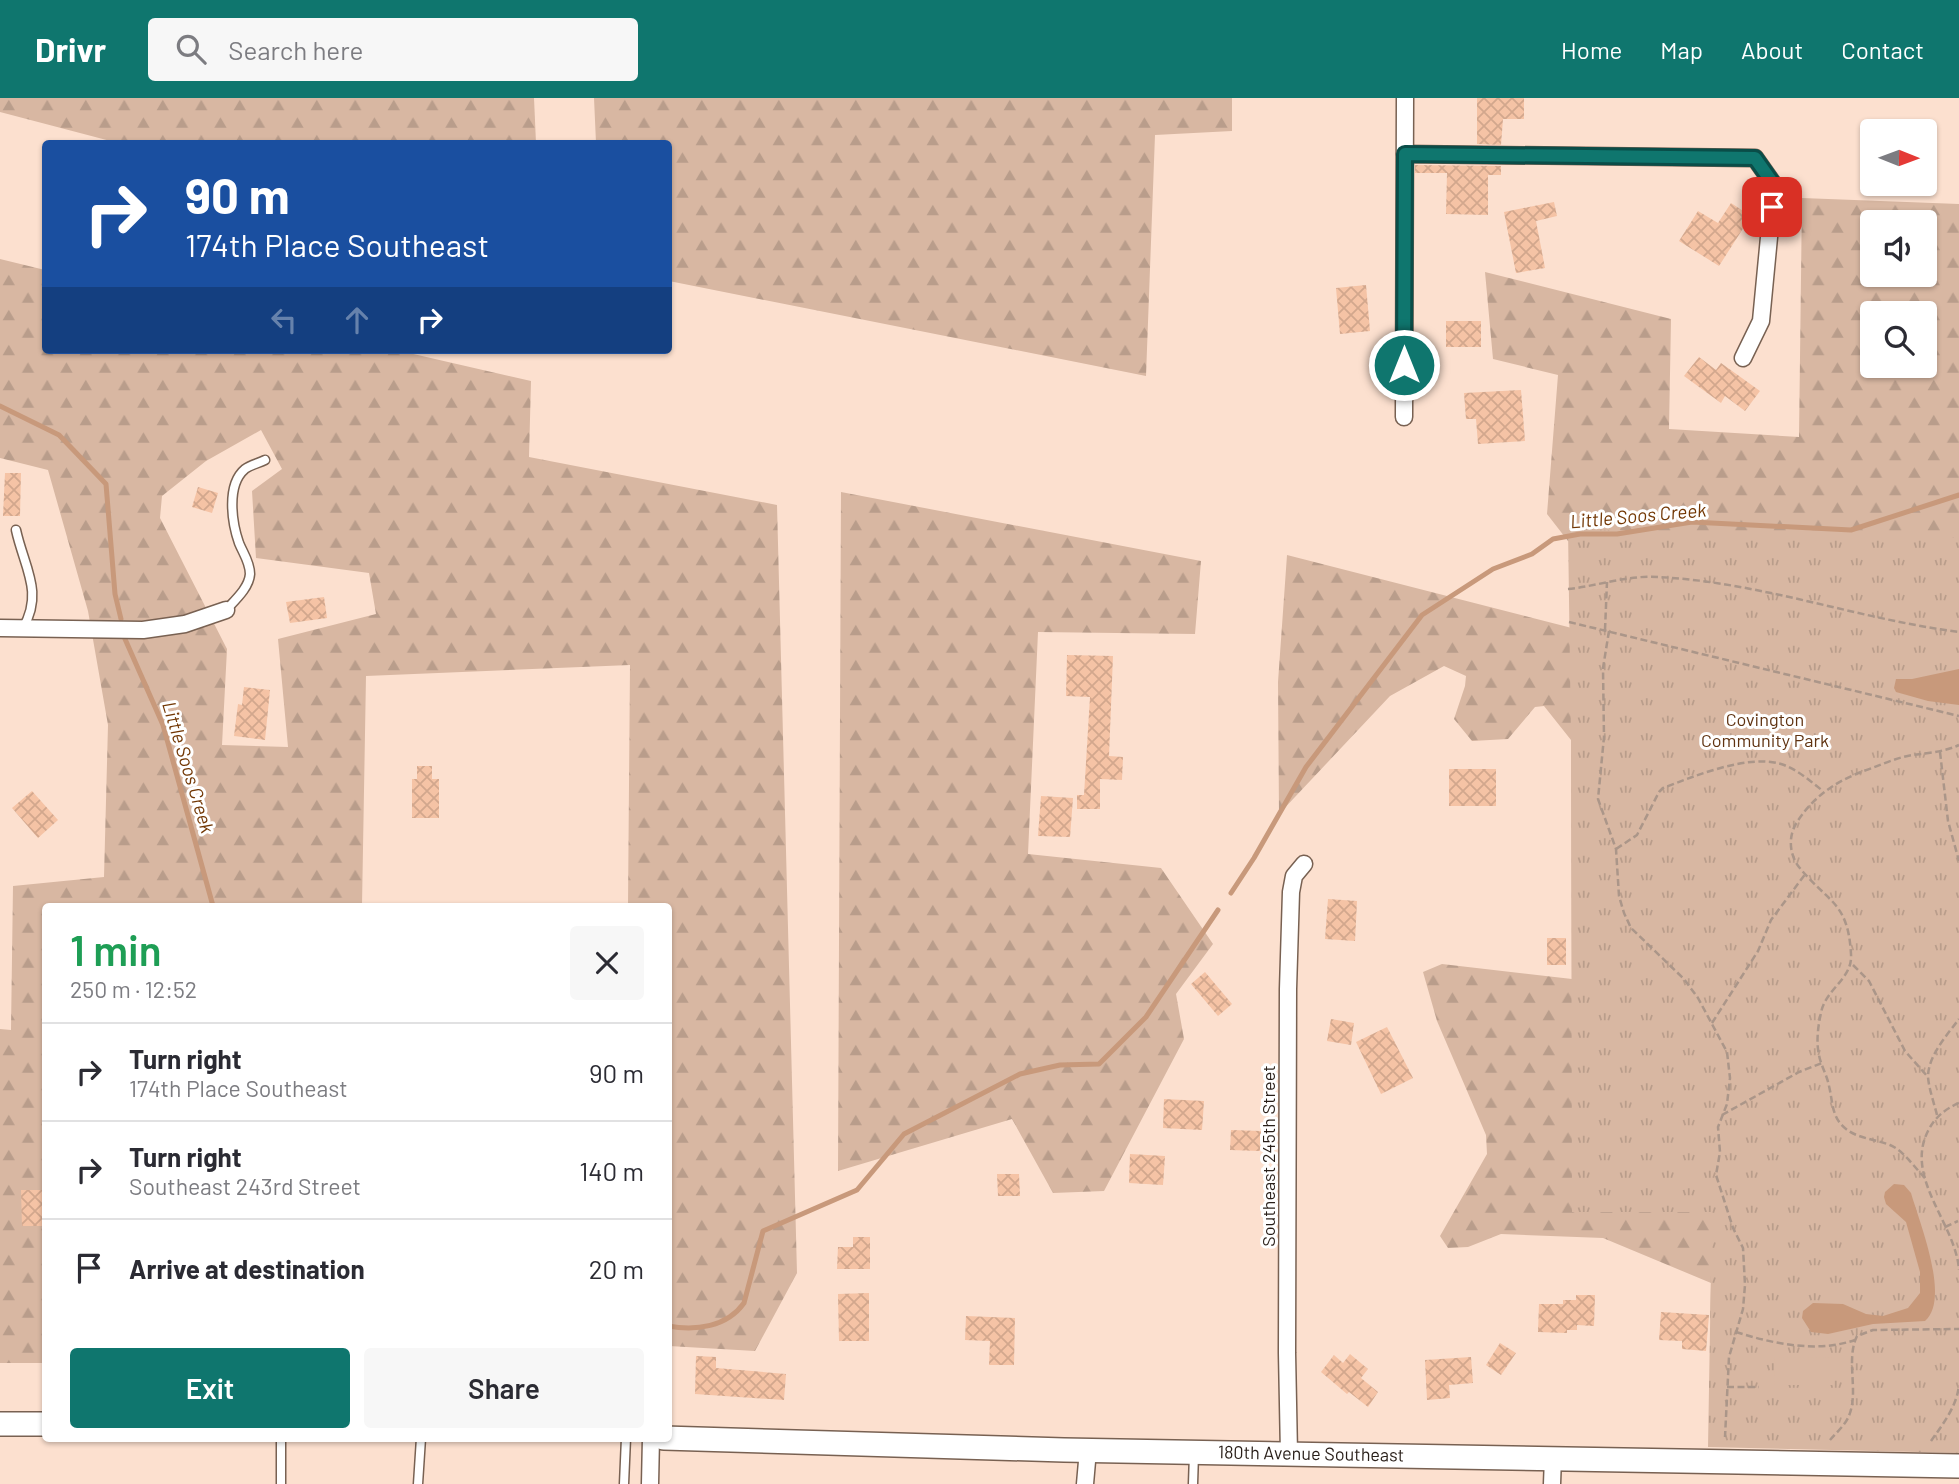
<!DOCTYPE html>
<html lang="en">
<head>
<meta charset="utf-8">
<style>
  body { margin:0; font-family:Barlow,sans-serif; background:#f7f7f7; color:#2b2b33; height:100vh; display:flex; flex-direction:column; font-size:26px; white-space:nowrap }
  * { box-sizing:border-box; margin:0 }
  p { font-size:23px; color:#7c7c81 }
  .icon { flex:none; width:38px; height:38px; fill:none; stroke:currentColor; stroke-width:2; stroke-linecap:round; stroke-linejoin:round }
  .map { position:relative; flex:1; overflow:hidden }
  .drawer { position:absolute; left:42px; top:805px; width:630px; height:539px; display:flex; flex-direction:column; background:#fff; border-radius:7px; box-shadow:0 2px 5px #0004 }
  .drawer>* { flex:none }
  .hud { position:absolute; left:42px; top:42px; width:630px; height:214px; border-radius:7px; box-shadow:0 2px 5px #0004; background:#1a4fa0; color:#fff; overflow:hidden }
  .needle { width:46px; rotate:91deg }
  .controls { position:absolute; left:1860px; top:21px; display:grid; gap:14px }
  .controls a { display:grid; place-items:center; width:77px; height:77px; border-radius:7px; background:#fff; box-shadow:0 2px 5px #0004; font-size:35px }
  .pin { position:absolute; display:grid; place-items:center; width:60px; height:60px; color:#fff; margin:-30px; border-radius:14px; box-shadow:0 4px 10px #0006 }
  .me { position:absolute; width:77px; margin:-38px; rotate:0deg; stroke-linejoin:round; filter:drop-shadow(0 0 5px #0008) }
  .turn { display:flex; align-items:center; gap:24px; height:147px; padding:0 28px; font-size:32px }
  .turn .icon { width:91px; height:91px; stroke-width:2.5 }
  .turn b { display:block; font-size:49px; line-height:60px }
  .lanes { display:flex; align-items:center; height:66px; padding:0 28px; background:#0003; justify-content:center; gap:35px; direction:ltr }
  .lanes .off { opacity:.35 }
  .round { display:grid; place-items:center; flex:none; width:74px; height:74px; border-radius:7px; background:#f7f7f7 }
  .head { display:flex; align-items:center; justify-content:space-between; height:119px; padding:0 28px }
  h1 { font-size:42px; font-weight:600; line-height:52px; color:#1e9e55 }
  .button { display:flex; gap:14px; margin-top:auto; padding:14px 28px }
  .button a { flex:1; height:80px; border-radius:7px; background:#0f766e; color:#fff; font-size:28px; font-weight:600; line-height:80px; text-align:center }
  .button a+a { background:#f7f7f7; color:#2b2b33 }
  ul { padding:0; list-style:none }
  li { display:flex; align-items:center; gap:21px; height:98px; padding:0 28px; border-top:2px solid #e1e1e2 }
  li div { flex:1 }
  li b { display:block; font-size:26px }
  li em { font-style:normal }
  header { display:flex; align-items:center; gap:42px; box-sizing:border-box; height:98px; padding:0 35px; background:#0f766e; color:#fff }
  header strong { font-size:33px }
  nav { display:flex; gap:38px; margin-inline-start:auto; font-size:24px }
  .search { width:490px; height:63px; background:#f7f7f7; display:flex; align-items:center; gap:18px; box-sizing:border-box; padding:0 24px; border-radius:7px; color:#7c7c81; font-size:26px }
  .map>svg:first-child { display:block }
  .forest { fill:url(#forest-firs); fill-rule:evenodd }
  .park { fill:url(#park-tufts) }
  .pitch { fill:#d8b7a2 }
  .water { fill:#c8997b }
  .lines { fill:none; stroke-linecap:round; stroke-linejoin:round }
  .stream { stroke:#c8997b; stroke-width:5 }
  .building { fill:url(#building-cross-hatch) }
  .lane-casing { stroke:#786152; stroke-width:11 }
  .street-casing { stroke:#786152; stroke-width:19 }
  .secondary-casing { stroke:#786152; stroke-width:26 }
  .path { stroke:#ab9689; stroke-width:2.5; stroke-dasharray:7 3.5; stroke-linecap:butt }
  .lane { stroke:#fff; stroke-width:8 }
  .street { stroke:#fff; stroke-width:16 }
  .secondary { stroke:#fff; stroke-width:23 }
  .route-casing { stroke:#0a4d48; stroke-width:18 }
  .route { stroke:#0f766e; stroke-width:12 }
  .labels { text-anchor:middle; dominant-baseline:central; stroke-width:6; stroke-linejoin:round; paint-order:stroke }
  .park-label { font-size:18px; fill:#603311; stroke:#fff }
  .street-label { font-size:18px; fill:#281e18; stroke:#fff }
  .water-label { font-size:19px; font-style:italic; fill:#723704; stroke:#fff }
</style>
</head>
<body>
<header>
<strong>Drivr</strong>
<div class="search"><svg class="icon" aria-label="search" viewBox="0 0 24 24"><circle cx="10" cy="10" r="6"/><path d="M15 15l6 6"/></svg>Search here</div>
<nav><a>Home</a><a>Map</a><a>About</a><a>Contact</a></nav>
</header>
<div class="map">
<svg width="1959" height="1386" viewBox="0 0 1959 1386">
  <defs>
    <pattern id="forest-firs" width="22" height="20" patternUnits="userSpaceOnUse" patternTransform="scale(1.75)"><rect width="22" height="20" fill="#d8b7a2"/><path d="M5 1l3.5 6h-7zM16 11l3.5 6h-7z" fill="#b99d8b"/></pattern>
    <pattern id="park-tufts" width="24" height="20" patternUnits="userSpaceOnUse" patternTransform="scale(1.75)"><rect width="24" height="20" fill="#d8b7a2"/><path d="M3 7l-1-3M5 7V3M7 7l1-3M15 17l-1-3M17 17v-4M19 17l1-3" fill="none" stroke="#b99d8b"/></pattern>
    <pattern id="building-cross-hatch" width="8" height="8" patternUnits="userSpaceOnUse" patternTransform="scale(1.75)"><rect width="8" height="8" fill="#f5c3a5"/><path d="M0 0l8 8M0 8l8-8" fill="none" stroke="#d2a78d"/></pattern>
  </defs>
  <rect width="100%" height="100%" fill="#fce0cf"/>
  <!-- forest -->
  <g class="forest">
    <polygon points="0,0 534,0 536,45 118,45 0,14"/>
    <polygon points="594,0 1232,0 1232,33 1155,37 1146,278 669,183 668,46 596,45"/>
    <path d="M1802,100L1959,106V506L1568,443L1547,416L1558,277L1493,261L1485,174L1671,221L1669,331L1799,339ZM1872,124H1925V177H1872ZM1872,215H1925V268H1872Z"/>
    <path d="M0,161L45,172L46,252H396L531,283L529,359L777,407L797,1175L755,1253L669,1248L668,808H628L630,567L366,578L362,808H46L45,1265H0V931L11,932L13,788L104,779L108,627L88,513L48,372L0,360ZM261,332L282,371L252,393L256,460L369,475L376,516L278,541L288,649L222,647L227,551L160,420L162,398L206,363Z"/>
    <polygon points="841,394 1201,463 1195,536 1038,534 1028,756 1161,770 1213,846 1176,896 1184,941 1104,1093 1053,1095 1012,1021 838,1073"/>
    <polygon points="1287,457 1568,529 1634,551 1959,628 1710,1223 1711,1185 1603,1140 1501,1136 1468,1149 1448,1150 1440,1138 1487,1056 1486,1037 1437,923 1423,874 1442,866 1572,881 1571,642 1544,608 1535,609 1508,641 1472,643 1454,621 1465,588 1466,578 1444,568 1390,598 1279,716 1278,584"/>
  </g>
  <!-- park -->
  <polygon class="park" points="1568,431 1959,440 1959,1355 1708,1349 1712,1114 1572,1114 1571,642"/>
  <!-- pitch -->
  <polygon class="pitch" points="1775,1259 1833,1260 1833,1287 1774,1287"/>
  <!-- water -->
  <g class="water">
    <polygon points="1959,571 1959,607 1928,603 1896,594 1894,590 1896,581 1912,581"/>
    <path d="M1894,1086L1904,1087L1911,1095C1919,1123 1951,1201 1925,1223L1873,1226L1828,1236L1811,1234L1802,1220L1803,1213L1813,1205L1843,1206L1866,1216L1883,1218L1908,1210L1920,1195V1174L1906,1124L1886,1106L1884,1099L1885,1094Z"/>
  </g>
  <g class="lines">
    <!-- stream -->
    <g class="stream">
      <polyline points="0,308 59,337 106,386 115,496 121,521"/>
      <polyline points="125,541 163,627 213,808"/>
      <polyline points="1231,795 1254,760 1306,669 1422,517 1493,471 1532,456 1553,441 1580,436 1617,436 1692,424 1851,432 1959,397"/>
      <path d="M668,1228C696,1233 727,1229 744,1205L763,1133L857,1092L904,1036L1020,976L1060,967L1099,966L1146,919L1218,812"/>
    </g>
  </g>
  <!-- building -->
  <g class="building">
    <polygon points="1477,0 1524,0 1524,21 1503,21 1501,47 1477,46"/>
    <polygon points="1415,67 1501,68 1501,77 1488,77 1488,117 1446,116 1447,75 1415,75"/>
    <polygon points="1554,104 1557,118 1536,123 1545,170 1516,175 1504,114"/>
    <polygon points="1731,105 1751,118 1719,168 1679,143 1698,113 1718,125"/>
    <polygon points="1366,187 1370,233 1340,236 1336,190"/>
    <rect x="1446" y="223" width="35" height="26"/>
    <polygon points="1699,259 1716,272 1721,265 1760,293 1745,313 1725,298 1721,305 1684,278"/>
    <polygon points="1521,292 1525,343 1478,346 1476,321 1466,321 1464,295"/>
    <polygon points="5,375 21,375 20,418 3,418"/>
    <polygon points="198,389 218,395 212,415 192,409"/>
    <polygon points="324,499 327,520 290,525 286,504"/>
    <polygon points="1067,557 1113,558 1109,658 1123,659 1122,682 1100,681 1100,711 1077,711 1077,697 1084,697 1090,599 1066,598"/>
    <polygon points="244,589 270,592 265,642 234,638 238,606 242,607"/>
    <polygon points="417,668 432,668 432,681 439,681 439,720 412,720 412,681 417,681"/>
    <rect x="1449" y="671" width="47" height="37"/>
    <polygon points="32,693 58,722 38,740 12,710"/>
    <polygon points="1041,698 1073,700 1070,739 1038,738"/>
    <polygon points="1328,801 1357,803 1355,843 1325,841"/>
    <rect x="1547" y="840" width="19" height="27"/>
    <polygon points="1205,874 1232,906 1218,918 1191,886"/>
    <polygon points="1331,921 1354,925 1351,947 1327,943"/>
    <polygon points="1387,929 1413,980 1381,996 1356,944"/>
    <polygon points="1164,1001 1204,1003 1202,1032 1163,1030"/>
    <polygon points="1231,1032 1261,1033 1260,1053 1230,1052"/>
    <polygon points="1130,1056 1165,1058 1163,1087 1129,1085"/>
    <polygon points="997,1076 1019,1076 1020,1098 998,1098"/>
    <polygon points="21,1092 46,1092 46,1128 22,1128"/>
    <polygon points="853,1139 870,1139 870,1171 837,1171 838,1149 853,1149"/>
    <polygon points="869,1195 869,1243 839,1243 838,1196"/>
    <polygon points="1576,1197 1595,1197 1594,1228 1577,1227 1577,1232 1567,1232 1567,1235 1538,1234 1539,1206 1563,1206 1563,1202 1576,1202"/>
    <polygon points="1661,1214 1709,1217 1706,1253 1682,1251 1682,1243 1659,1242"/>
    <polygon points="966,1218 1015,1220 1014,1267 989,1267 990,1243 965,1242"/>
    <polygon points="1500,1245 1516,1255 1501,1277 1486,1267"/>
    <polygon points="1350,1256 1368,1271 1361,1280 1378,1294 1368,1309 1349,1294 1347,1296 1321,1274 1334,1257 1343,1265"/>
    <polygon points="696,1258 716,1259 716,1270 786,1276 784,1302 695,1296"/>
    <polygon points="1471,1259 1473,1285 1449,1287 1450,1300 1427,1302 1425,1262"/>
  </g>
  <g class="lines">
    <!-- lane casing -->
    <g class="lane-casing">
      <g id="lane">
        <path d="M16,432C24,469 44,494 23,530"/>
        <path d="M226,512C235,502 249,490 250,476C250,464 243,455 239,445C232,425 226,387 245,371C250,367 259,365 265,362"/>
        <polyline points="281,1340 281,1386"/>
        <polyline points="418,1386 421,1340"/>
        <polyline points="624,1386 626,1340"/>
        <polyline points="1193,1386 1194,1356"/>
      </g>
    </g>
    <!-- street casing -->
    <g class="street-casing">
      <g id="street">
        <polyline points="1405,56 1755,60 1774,87 1761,223 1743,260"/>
        <polyline points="1404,319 1405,0"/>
        <polyline points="0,530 143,532 185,526 226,512"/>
        <polyline points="1289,1356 1287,1255 1288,891 1291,794 1294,778 1304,766"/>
        <polyline points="650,1386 651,1340"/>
        <polyline points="1085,1386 1088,1352"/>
        <polyline points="1552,1386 1553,1359"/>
      </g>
    </g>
    <!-- secondary casing -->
    <g class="secondary-casing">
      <g id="secondary">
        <polyline points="0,1326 46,1326"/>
        <polyline points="664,1340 1064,1352 1959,1368"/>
      </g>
    </g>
    <!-- path -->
    <g class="path">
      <path d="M1568,491C1598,488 1627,477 1658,479C1760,484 1858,521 1959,534"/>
      <polyline points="1569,524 1959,618"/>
      <polyline points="1605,532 1607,484"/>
      <polyline points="1609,533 1603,570 1604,639 1598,701 1616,751 1619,798 1624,815 1631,830 1684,881 1698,900 1727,954 1730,980 1727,1006 1718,1029 1720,1054 1716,1077 1733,1130 1743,1150 1745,1187 1743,1211 1729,1259 1725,1339"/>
      <polyline points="1940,654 1948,723 1959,763"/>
      <path d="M1616,751L1637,737L1659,694L1663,690C1695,678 1747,656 1781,666C1797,671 1810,683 1823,693"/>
      <polyline points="1853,867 1869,883 1905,953 1928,979"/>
      <polyline points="1712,925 1758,853 1771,822 1806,775"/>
      <path d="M1959,1005C1945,1011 1935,1019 1928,1033C1904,1080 1956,1126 1959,1172"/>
      <polyline points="1722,1017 1799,974 1822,965"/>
      <path d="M1937,1017C1934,1005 1929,991 1928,979C1928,958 1947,937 1959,921"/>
      <path d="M1925,1080C1914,1069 1904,1053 1890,1047C1875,1041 1859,1041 1846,1031C1831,1019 1833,1004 1829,988C1827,977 1821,968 1819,957C1816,944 1818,928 1821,915C1825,891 1853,881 1851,856C1848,803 1828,805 1799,769C1789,756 1788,738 1797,724C1816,695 1840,681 1872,670C1885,665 1899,659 1913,657C1928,655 1944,654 1959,647"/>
      <polyline points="1945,1129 1958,1123"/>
      <path d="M1736,1234C1774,1246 1817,1255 1855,1242"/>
      <polyline points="1727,1289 1759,1289"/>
      <path d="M1830,1342C1836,1335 1844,1328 1848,1320C1860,1295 1845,1263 1857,1238L1873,1232L1959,1231"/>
      <path d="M1931,1343C1943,1326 1957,1308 1959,1287"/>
    </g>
    <!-- lane -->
    <use href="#lane" class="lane"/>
    <!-- street -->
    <use href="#street" class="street"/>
    <!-- secondary -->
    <use href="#secondary" class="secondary"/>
  </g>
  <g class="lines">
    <!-- route casing -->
    <g class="route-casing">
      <polyline id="route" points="1404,267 1405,56 1755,60 1774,87 1772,109"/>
    </g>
    <!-- route -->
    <use href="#route" class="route"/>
  </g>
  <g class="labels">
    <!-- park labels -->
    <g class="park-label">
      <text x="1765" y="621">Covington<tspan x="1765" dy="21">Community Park</tspan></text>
    </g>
    <!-- street labels -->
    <g class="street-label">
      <text transform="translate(1268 1058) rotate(-90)">Southeast 245th Street</text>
      <text transform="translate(1311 1355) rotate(1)">180th Avenue Southeast</text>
    </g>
    <!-- water labels -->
    <g class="water-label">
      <text transform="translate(1638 417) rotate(-5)">Little Soos Creek</text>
      <text transform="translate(189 669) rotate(73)">Little Soos Creek</text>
    </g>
  </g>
</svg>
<div class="controls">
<a><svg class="needle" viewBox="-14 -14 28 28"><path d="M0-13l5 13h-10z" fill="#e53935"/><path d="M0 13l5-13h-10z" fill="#7c7c81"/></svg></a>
<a><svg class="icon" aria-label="sound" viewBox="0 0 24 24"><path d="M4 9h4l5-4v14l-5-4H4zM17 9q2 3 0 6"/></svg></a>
<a><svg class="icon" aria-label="search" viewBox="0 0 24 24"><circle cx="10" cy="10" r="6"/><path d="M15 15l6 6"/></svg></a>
</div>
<div class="pin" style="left:1772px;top:109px;background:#d93025"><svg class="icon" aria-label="arrive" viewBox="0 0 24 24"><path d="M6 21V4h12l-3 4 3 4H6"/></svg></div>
<svg class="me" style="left:1404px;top:267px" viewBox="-20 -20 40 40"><circle r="17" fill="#0f766e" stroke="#fff" stroke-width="3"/><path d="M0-11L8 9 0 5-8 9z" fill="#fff"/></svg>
<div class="hud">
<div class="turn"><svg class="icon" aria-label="right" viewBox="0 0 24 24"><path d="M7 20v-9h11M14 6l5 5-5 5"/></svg><div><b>90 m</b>174th Place Southeast</div></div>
<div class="lanes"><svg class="icon off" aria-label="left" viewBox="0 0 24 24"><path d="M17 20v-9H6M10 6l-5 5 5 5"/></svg><svg class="icon off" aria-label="ahead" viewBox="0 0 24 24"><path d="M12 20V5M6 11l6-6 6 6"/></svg><svg class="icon" aria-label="right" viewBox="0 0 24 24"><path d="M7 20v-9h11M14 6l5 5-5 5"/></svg></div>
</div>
<section class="drawer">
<div class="head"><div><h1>1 min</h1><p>250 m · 12:52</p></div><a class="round"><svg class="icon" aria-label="close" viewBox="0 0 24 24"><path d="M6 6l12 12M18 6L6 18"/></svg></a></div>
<ul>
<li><svg class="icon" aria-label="right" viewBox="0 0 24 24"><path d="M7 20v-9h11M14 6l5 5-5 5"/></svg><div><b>Turn right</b><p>174th Place Southeast</p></div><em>90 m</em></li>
<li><svg class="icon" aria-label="right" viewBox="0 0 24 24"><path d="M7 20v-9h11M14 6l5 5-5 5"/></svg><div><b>Turn right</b><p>Southeast 243rd Street</p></div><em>140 m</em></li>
<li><svg class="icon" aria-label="arrive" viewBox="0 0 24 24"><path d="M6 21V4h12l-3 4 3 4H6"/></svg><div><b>Arrive at destination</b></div><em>20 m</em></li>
</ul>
<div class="button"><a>Exit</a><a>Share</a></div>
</section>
</div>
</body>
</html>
